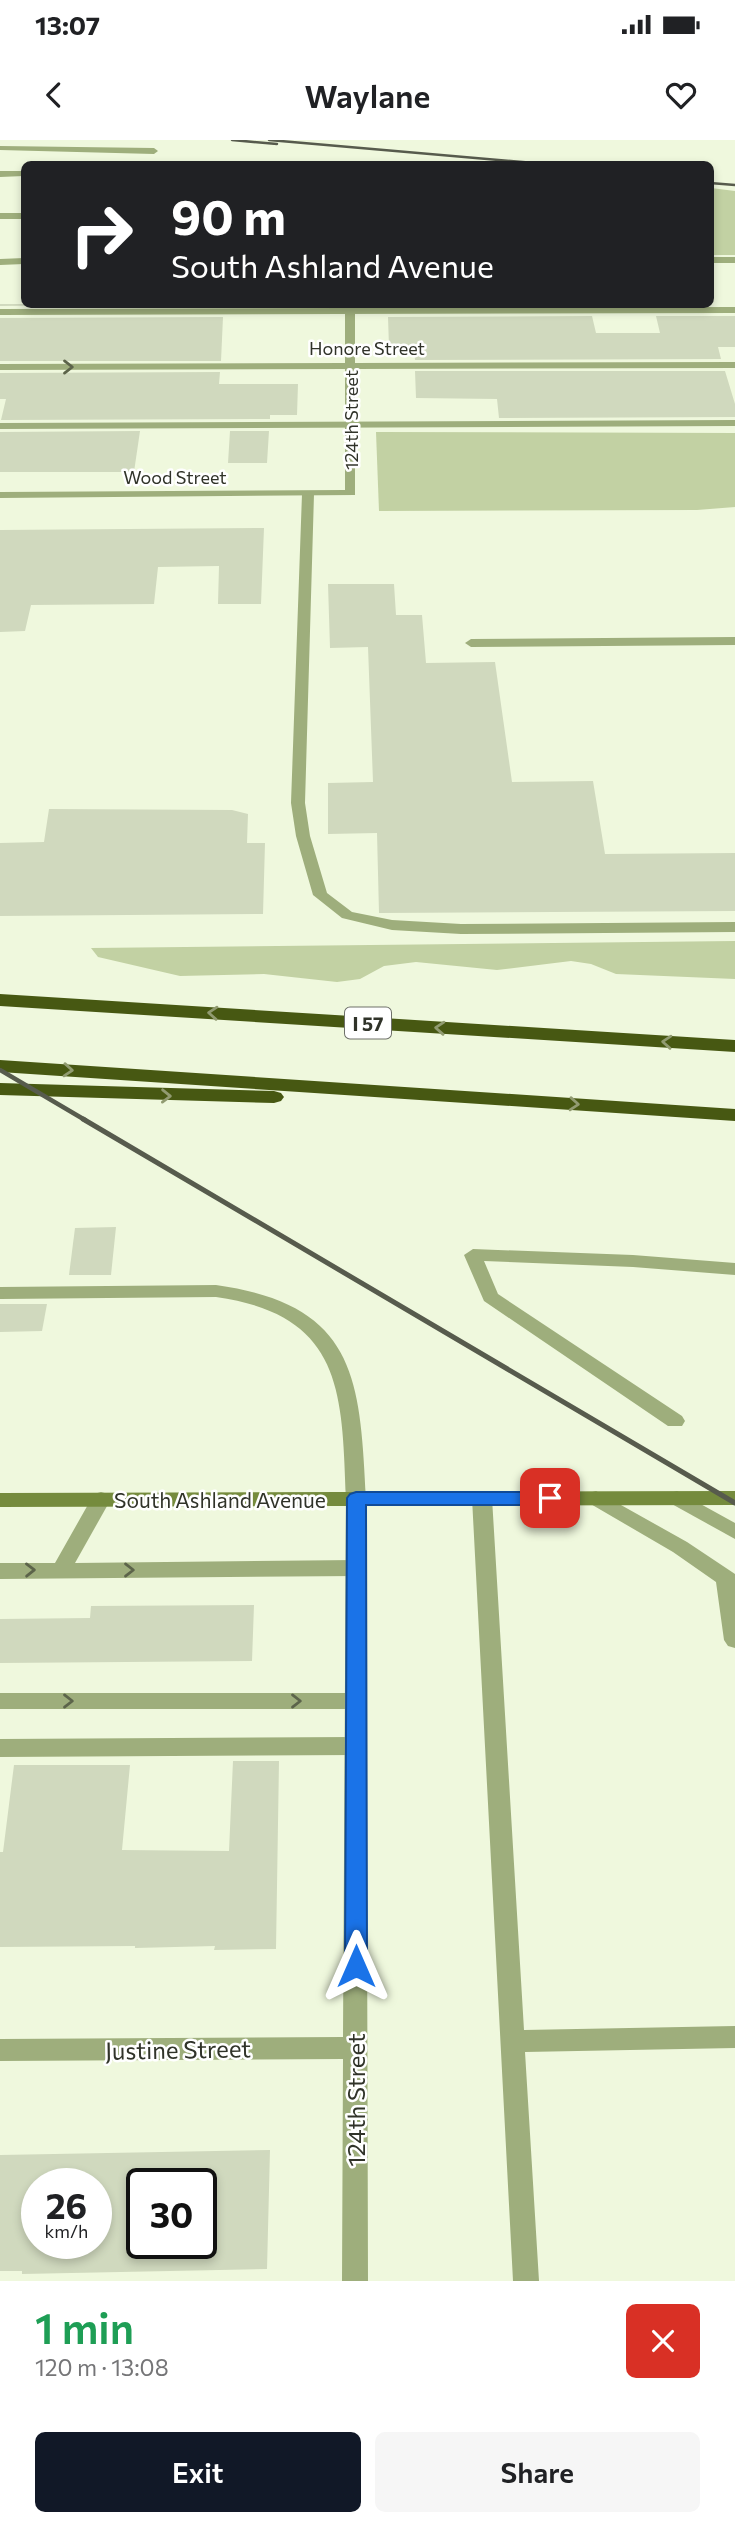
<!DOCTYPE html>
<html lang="en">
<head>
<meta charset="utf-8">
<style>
  body { margin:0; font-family:Commissioner,sans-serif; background:#f6f6f6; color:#202124; height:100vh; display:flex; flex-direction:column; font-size:26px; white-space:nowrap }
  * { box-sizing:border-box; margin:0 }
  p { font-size:23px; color:#757577 }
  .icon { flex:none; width:38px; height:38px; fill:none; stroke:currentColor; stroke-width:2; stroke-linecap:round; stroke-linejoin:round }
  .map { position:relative; height:2141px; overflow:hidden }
  .side { display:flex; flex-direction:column; background:#fff; flex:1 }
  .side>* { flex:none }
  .banner { position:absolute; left:21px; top:21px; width:693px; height:147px; border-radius:10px; box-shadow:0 4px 10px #0003; background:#202124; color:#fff; overflow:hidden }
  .speed { position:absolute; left:21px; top:2028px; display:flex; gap:14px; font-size:35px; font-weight:700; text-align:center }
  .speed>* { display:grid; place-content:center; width:91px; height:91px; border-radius:50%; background:#fff; box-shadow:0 4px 10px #0003; line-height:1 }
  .speed small { font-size:18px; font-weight:400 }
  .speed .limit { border:4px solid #111; border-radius:10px; background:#fff; color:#111 }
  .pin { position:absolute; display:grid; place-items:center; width:60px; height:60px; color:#fff; margin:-30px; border-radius:14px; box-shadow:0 4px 10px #0006 }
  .me { position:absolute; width:77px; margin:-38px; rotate:0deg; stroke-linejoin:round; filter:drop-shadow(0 0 5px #0008) }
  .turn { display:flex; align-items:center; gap:24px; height:147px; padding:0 35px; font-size:32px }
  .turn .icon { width:91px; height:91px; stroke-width:2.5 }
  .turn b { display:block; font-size:49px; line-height:60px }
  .round { display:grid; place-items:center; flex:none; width:74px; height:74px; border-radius:10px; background:#f6f6f6 }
  .summary { display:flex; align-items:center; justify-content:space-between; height:119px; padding:0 35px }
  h1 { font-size:42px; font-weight:600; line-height:52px; color:#1e9e55 }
  .button { display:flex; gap:14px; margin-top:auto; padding:14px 35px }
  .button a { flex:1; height:80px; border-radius:10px; background:#111827; color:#fff; font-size:28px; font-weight:600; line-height:80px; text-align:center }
  .button a+a { background:#f6f6f6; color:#202124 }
  .status { display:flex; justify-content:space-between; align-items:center; height:49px; padding:0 35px; background:#fff; direction:ltr }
  .status svg { height:19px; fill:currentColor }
  header { display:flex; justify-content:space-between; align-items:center; height:91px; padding:0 35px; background:#fff; font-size:32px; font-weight:600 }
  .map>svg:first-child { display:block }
  .green { fill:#c2d1a3 }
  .building { fill:#d0d9be; fill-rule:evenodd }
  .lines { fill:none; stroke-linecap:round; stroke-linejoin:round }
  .lane { fill:#9eae7c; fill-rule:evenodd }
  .street { fill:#9eae7c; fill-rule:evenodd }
  .secondary { fill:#758b3d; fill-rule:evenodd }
  .highway { fill:#475812; fill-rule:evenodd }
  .rail-far2 { stroke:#575b4d; stroke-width:2.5 }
  .rail-far1 { stroke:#575b4d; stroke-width:4.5 }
  .rail { stroke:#575b4d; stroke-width:5 }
  .oneway { stroke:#5c644a }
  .oneway2 { stroke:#919b71 }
  .route { fill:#1a73e8; stroke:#114b97; stroke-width:2 }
  .labels { text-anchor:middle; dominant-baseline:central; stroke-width:5; stroke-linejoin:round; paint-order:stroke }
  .far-street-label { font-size:18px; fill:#303329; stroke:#fff }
  .shield { fill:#fff; stroke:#6e7069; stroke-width:2 }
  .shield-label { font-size:19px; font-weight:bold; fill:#303329 }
  .street-label { font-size:21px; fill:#303329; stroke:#fff }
  .near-street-label { font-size:24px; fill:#303329; stroke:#fff }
</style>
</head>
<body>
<div class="status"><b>13:07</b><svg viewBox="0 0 49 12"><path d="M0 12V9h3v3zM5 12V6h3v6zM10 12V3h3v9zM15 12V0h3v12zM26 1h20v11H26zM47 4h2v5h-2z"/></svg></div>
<header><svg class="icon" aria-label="back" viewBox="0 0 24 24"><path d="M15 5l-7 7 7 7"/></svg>Waylane<svg class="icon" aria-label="heart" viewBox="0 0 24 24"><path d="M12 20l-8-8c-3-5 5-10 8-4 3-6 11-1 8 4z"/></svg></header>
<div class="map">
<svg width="735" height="2141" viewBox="0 0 735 2141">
  <rect width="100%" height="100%" fill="#eff8dd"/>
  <!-- green -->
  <g class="green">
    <polygon points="711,48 735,51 735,115 711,115"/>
    <polygon points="376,292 735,293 735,367 697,370 379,371"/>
    <polygon points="735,801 735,839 616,834 591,824 571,821 497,830 416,822 384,826 360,839 337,842 264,834 180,836 98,817 91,808"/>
  </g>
  <!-- building -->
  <g class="building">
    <polygon points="0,164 214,164 0,166"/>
    <polygon points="592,176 596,193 660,193 656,176 735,176 735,207 718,207 721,219 415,220 414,207 389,207 388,177"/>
    <polygon points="223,177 221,221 0,221 0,178"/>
    <polygon points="415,231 725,231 735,264 735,277 499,278 497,259 416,258"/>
    <polygon points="220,232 219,244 298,244 297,275 270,275 270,279 1,280 6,259 0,259 0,233"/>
    <polygon points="140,291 134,332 0,332 0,292"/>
    <polygon points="230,291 269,291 267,323 228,323"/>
    <polygon points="264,388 261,464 218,464 219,426 158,427 154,464 31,465 25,491 0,492 0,390"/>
    <polygon points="328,444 394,444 396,475 422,475 426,523 495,522 512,642 593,641 605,714 735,713 735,771 379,773 377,693 328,694 328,643 373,642 368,507 330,508"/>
    <polygon points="49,669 232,670 248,674 247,703 265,703 263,774 0,776 0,703 44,702"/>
    <polygon points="116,1087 111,1135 69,1135 75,1088"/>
    <polygon points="0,1164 47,1164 42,1191 0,1192"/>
    <polygon points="254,1465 252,1521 0,1523 0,1479 90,1478 91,1466"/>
    <polygon points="233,1621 279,1621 276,1809 214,1810 215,1806 135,1808 135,1806 0,1807 0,1712 3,1712 14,1625 130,1625 122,1710 229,1711"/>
    <path d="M270,2010L267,2129L22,2134V2131H0V2015ZM37,2044H96V2104H37ZM142,2044H202L201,2104H142Z"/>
  </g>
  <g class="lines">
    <!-- lane -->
    <g class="lane">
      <polygon points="0,6 154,8 158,11 154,14 0,10"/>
      <rect x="0" y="73" width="24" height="6"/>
      <polygon points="735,167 735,173 0,175 0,169"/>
      <polygon points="735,280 735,286 0,289 0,283"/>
      <polygon points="308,351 314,354 305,663 310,696 327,753 352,772 392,780 461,784 735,782 735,792 461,794 392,790 342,778 313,755 296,696 291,663 302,354"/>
      <polygon points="735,497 735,505 471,507 465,503 471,499"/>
      <polygon points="473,1109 633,1115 735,1123 735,1135 633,1127 484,1121 498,1154 682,1276 685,1281 682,1286 668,1286 484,1161 464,1115"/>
      <path d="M216,1145C356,1165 360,1237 366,1358L363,1363L356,1365L349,1363L346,1358C342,1252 343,1175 216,1157L0,1159V1147Z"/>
      <polygon points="482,1351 489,1353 492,1358 524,1890 735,1886 735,1908 525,1912 539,2141 513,2141 472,1358 475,1353"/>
      <polygon points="596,1351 687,1402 735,1434 735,1508 728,1506 724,1500 716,1442 673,1412 589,1363 586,1358 589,1353"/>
      <polygon points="677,1351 735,1383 735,1399 670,1363 667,1358 670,1353"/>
      <polygon points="101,1352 108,1354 111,1359 75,1423 356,1420 363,1423 366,1428 363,1433 356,1436 0,1439 0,1423 55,1423 94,1354"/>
      <polygon points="0,1553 356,1553 364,1555 367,1561 364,1567 356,1569 0,1569"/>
      <polygon points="356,1597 364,1600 367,1606 364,1612 356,1615 0,1617 0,1599"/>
    </g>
    <!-- street -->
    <g class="street">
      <polygon points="0,31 24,31 24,36 0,37"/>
      <rect x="710" y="117" width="25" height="6"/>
      <polygon points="24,118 24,124 0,125 0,119"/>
      <polygon points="345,164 355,164 355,223 735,222 735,228 355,229 355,355 0,358 0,352 345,350 345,229 0,230 0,224 345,223"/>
      <polygon points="356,1351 363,1353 366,1358 368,2141 342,2141 343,1919 0,1921 0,1899 343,1897 346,1358 349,1353"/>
    </g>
    <!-- secondary -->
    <polygon class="secondary" points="735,1351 735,1365 0,1367 0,1353"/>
    <!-- highway -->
    <g class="highway">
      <polygon points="0,854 735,900 735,912 0,866"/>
      <polygon points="0,920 735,969 735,981 0,932"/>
      <polygon points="0,943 274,951 281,953 284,957 281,961 274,963 0,955"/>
    </g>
    <!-- rail-far2 -->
    <g class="rail-far2">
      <polyline points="232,0 277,4"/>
      <polyline points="269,0 546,24"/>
      <polyline points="710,43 735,45"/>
    </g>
    <!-- rail-far1 -->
    <polyline class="rail-far1" points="0,930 85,980"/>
    <!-- rail -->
    <polyline class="rail" points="83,979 735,1363"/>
  </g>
  <!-- one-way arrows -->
  <defs><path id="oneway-chevron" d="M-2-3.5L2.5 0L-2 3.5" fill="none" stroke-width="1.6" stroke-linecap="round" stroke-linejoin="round" transform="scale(1.75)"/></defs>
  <g class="oneway">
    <use href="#oneway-chevron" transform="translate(68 227)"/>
    <use href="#oneway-chevron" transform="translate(30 1430) rotate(-1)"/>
    <use href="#oneway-chevron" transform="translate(129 1430)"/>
    <use href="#oneway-chevron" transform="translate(68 1561)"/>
    <use href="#oneway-chevron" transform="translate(296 1561)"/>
  </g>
  <g class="oneway2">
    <use href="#oneway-chevron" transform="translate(213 873) rotate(-176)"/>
    <use href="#oneway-chevron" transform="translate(440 888) rotate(-176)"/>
    <use href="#oneway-chevron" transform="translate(667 902) rotate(-176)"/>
    <use href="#oneway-chevron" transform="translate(68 930) rotate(4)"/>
    <use href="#oneway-chevron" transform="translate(166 956) rotate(1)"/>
    <use href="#oneway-chevron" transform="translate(574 964) rotate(4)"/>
  </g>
  <!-- route -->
  <polygon class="route" points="356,1352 550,1352 557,1354 559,1358 557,1363 550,1365 366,1365 367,1826 363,1832 356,1835 348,1832 345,1826 347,1358 350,1354"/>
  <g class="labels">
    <!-- far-street labels -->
    <g class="far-street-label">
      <text x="367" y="208">Honore Street</text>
      <text transform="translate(351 280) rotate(-90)">124th Street</text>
      <text x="175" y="337">Wood Street</text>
    </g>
    <!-- shield labels -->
    <rect class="shield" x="345" y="867.5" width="46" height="31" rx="5"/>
    <g class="shield-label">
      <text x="368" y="883">I 57</text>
    </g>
    <!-- street labels -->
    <g class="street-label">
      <text x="220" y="1359">South Ashland Avenue</text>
    </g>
    <!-- near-street labels -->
    <g class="near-street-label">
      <text transform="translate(178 1909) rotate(-1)">Justine Street</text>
      <text transform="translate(355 1960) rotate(-90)">124th Street</text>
    </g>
  </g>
</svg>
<div class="speed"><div>26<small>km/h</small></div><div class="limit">30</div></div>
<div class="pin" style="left:550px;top:1358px;background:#d93025"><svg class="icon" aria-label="arrive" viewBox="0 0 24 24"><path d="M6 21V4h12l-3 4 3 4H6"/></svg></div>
<svg class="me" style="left:356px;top:1826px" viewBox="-20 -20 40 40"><path d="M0-17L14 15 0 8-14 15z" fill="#1a73e8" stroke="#fff" stroke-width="4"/></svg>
<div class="banner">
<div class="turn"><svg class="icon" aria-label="right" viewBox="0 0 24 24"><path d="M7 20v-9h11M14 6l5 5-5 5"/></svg><div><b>90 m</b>South Ashland Avenue</div></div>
</div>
</div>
<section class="side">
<div class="summary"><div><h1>1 min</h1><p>120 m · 13:08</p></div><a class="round" style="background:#d93025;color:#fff"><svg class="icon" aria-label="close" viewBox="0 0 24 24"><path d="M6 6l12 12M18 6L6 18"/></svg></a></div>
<div class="button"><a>Exit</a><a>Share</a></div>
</section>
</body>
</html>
